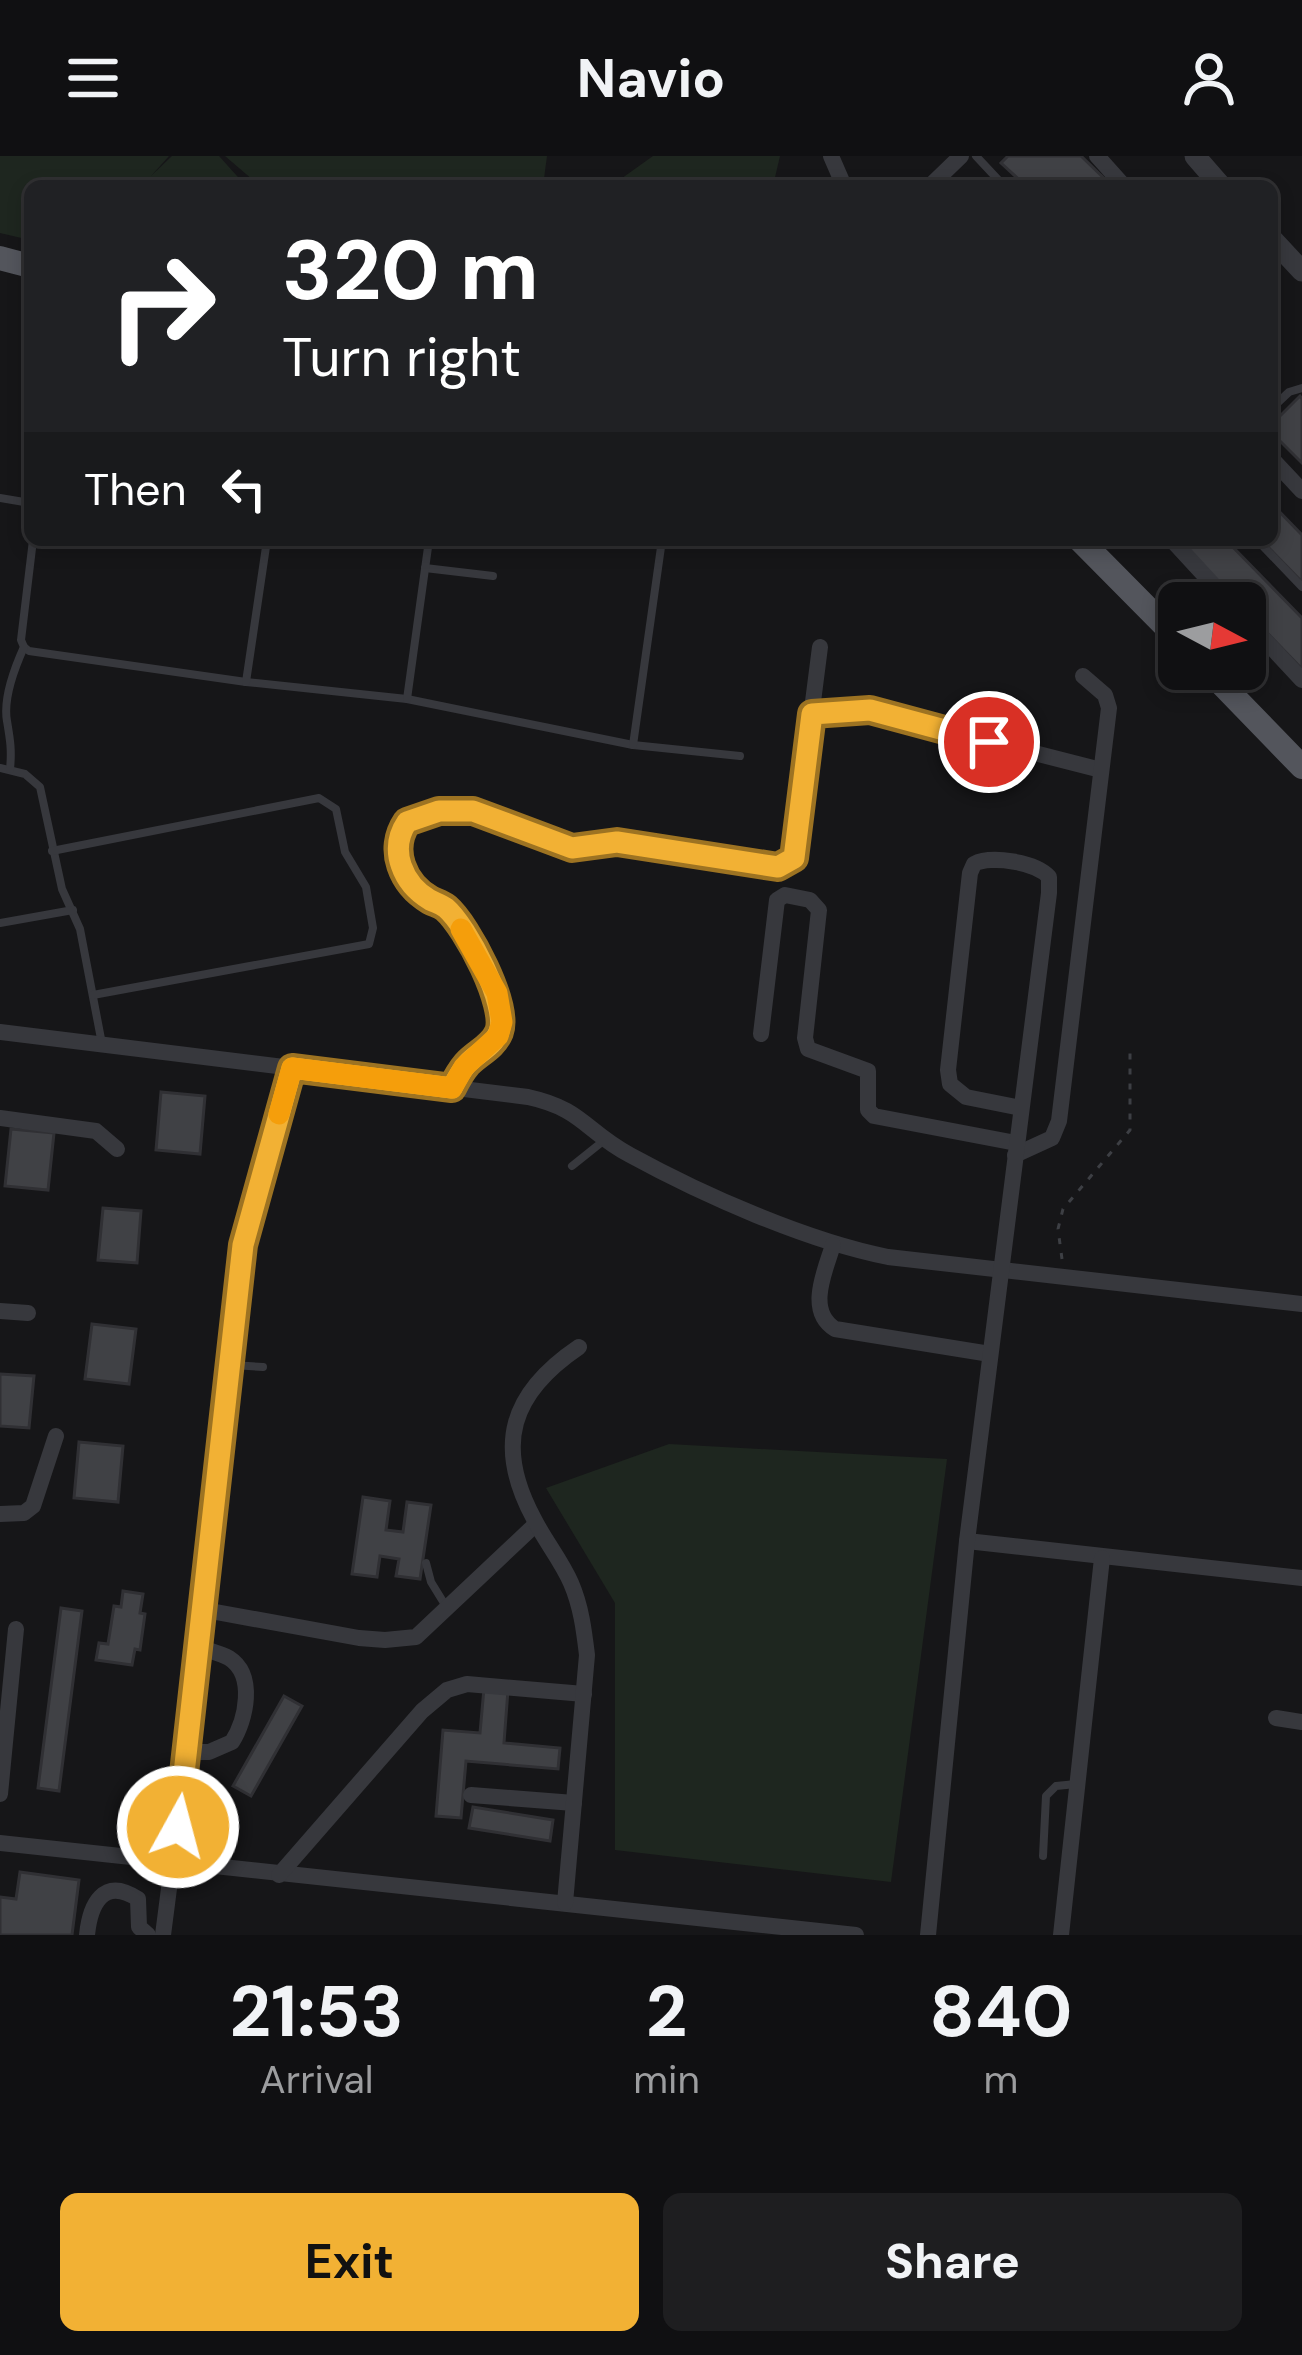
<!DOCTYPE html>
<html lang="en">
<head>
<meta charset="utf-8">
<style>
  body { margin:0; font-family:"DM Sans",sans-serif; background:#1e1e20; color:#f1f3f6; height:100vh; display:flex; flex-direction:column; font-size:45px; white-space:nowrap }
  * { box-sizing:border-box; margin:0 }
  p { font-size:39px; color:#9c9d9f }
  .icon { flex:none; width:66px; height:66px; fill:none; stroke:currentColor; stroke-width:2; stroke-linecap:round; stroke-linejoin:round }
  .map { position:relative; height:1779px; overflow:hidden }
  .panel { display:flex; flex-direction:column; background:#101012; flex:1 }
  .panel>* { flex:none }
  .guide { position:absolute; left:24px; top:24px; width:1254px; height:366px; border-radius:18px; box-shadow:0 6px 18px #0003,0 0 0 3px #303032; background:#202124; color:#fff; overflow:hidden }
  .needle { width:78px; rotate:97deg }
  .buttons { position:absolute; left:1158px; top:426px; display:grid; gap:24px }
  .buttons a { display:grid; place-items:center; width:108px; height:108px; border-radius:18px; background:#101012; box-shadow:0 6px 18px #0003,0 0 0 3px #303032; font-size:60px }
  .pin { position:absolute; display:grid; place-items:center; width:102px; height:102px; color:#fff; margin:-51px; border:6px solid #fff; border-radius:50%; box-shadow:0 3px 12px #0007 }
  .me { position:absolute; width:132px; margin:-66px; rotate:7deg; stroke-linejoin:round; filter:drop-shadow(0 0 9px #0008) }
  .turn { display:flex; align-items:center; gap:42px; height:252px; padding:0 60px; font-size:54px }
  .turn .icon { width:156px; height:156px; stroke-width:2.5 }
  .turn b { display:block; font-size:84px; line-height:102px }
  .then { display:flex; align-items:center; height:114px; padding:0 60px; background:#0003; gap:24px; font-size:45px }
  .eta { display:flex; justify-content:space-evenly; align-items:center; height:204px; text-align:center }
  .eta b { font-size:72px; font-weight:700; line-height:84px }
  .primary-button { display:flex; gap:24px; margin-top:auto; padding:24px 60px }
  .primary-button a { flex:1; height:138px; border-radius:18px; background:#f2b134; color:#111; font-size:48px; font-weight:700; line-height:138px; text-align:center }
  .primary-button a+a { background:#1e1e20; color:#f1f3f6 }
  header { display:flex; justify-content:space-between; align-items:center; height:156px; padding:0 60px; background:#101012; font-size:54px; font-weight:700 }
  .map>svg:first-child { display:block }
  .green { fill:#1e261f }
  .building { fill:#404145; stroke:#303034; stroke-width:3 }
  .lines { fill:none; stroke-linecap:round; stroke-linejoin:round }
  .path { stroke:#3d3f44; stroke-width:3; stroke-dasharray:6 9; stroke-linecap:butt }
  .service { stroke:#37383d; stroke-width:8 }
  .minor { stroke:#37383d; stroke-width:16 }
  .tertiary { stroke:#37383d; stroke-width:21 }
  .primary { stroke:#53555c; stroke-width:24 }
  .route-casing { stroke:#9d7322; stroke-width:30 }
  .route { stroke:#f2b134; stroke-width:21 }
  .slow { stroke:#f59e0b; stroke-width:21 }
</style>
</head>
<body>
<header><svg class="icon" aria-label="menu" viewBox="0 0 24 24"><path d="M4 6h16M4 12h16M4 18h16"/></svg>Navio<svg class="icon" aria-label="person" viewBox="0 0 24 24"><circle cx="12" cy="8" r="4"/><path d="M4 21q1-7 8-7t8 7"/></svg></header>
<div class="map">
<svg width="1302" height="1779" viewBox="0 0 1302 1779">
  <rect width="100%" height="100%" fill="#161618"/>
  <!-- green -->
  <g class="green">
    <polygon points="0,0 169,0 151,20 172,0 219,0 246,30 30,30 30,84 0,77"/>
    <polygon points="225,0 547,0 543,30 254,30 253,24"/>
    <polygon points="653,0 780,0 773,30 611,30"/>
    <polygon points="669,1288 947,1303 891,1726 615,1694 615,1447 546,1332"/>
  </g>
  <!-- building -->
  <g class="building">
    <polygon points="1008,0 1081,0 1112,30 1026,30 1001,7"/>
    <polygon points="1300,240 1302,243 1302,307 1272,277 1272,268"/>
    <polygon points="1272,348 1302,379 1302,426 1261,384 1272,384"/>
    <polygon points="1177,384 1226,384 1302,462 1302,513 1245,454 1245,447 1238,447"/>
    <polygon points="161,936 205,940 200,998 156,994"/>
    <polygon points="11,973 54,977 48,1034 5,1030"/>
    <polygon points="103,1052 141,1055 137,1107 98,1104"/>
    <polygon points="92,1168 136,1173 129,1228 85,1223"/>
    <polygon points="0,1218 34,1220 29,1272 0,1270"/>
    <polygon points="79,1286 123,1290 118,1346 74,1342"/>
    <polygon points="363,1341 390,1345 386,1374 403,1376 407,1346 431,1349 420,1423 396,1420 399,1403 380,1400 377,1421 352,1418"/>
    <polygon points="123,1435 143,1438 140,1457 145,1458 140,1494 135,1493 132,1509 96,1504 99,1487 108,1488 114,1450 121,1451"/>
    <polygon points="61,1452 82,1455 59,1635 38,1632"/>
    <polygon points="484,1532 508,1534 504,1587 560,1592 558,1613 466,1605 461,1662 436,1660 443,1574 480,1577"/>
    <polygon points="284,1540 302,1550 251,1640 233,1630"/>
    <polygon points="473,1651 553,1664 550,1685 469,1672"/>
    <polygon points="20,1716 79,1724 72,1779 0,1779 0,1741 16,1743"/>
  </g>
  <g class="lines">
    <!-- path -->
    <polyline class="path" points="1062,1103 1058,1073 1063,1053 1130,974 1130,894"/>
    <!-- service -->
    <g class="service">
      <polyline points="976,0 1004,30"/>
      <polyline points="1272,252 1289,236 1302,232"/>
      <polyline points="27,284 30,247"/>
      <polyline points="0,342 30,347"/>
      <polyline points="1257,384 1302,431"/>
      <polyline points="425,412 493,420"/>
      <polyline points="24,491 29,495 246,526 407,543 633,589 740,600"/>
      <polyline points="246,526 267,384"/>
      <polyline points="407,543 429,384"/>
      <polyline points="633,589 662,384"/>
      <polyline points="0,612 25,618 40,631 62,733 80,773 102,888"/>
      <path d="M10,613C12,594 10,583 7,565C3,543 15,511 24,491L21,484L33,384"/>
      <polyline points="52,695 319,642 336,653 345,696 366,731 373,772 369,788 93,839"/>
      <polyline points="0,767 73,754"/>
      <polyline points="572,1010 602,986"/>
      <polyline points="232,1209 263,1211"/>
      <polyline points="426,1407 431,1426 447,1452"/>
      <polyline points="1043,1700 1046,1640 1056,1630 1076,1628"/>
    </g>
    <!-- minor -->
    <g class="minor">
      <polyline points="831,0 844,30"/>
      <polyline points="1097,0 1124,30"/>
      <polyline points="930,30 961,0"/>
      <polyline points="1272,303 1302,335"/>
      <polyline points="1172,384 1230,447"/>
      <polyline points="1245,463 1302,524"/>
      <polyline points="812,558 870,555 1101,614"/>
      <path d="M0,876L528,941C583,953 585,975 630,999C703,1039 807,1085 888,1101L1302,1148"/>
      <polyline points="761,878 777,744 785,739 810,744 819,754 805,882 808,893 868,915 868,954 874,960 1016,987"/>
      <path d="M451,932L464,911L498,880C500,871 502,863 501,853C497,830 465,770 448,754C441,747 432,745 424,739C400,722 389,692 407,666L438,655H473L571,692L617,686L778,711L793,702L820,491"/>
      <polyline points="0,962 96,975 117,993"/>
      <polyline points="1015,999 1052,982 1059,965 1109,552 1105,539 1083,520"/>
      <path d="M833,1089C825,1115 806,1155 835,1173L990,1198"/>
      <polyline points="0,1155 28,1157"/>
      <polyline points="0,1358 24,1357 33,1350 56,1280"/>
      <polyline points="967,1385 1302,1422"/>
      <polyline points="205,1454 359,1482 385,1484 416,1481 536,1368"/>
      <polyline points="1276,1562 1302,1566"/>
      <path d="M187,1596H209L232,1586C246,1564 256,1519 229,1502C220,1497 209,1495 200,1491"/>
      <polyline points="0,1638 16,1473"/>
      <polyline points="471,1639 574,1647"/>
      <polyline points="0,1687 856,1779"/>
      <polyline points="279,1719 422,1555 447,1534 467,1528 584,1538"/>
      <path d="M565,1747L587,1499C584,1474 581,1450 571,1427C561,1404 545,1385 534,1363C494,1289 511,1237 579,1191"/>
      <path d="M87,1779C90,1749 103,1720 138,1743L139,1771L148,1779"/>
      <polyline points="163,1779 205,1454 243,1089 292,912"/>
      <path d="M928,1779L967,1385L1049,737V721C1036,706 991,699 974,708L970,717L948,914L950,928L966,941L1021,952"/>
      <polyline points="1061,1779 1102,1402"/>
    </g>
    <!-- tertiary -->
    <g class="tertiary">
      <polyline points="1195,0 1221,30"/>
      <polyline points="1272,83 1302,115"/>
    </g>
    <!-- primary -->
    <g class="primary">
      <polyline points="0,102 30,110"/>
      <polyline points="1080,384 1179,484"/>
      <polyline points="1207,513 1302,611"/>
    </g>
  </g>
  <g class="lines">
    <!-- route casing -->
    <g class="route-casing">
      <path id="route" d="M178,1671L243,1089L292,912L452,932C456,924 461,915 467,908C477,897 493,891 499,876C509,850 467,770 446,752C441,748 436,747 430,744C403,728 388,694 407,666L439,655H473L572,692L617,686L778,711L794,702L812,558L870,554L989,586"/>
    </g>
    <!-- route -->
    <use href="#route" class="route"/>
    <!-- slow -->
    <polyline class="slow" points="279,958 292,912 452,932 464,911 498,880 502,866 497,837 461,773"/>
  </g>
</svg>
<div class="buttons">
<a><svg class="needle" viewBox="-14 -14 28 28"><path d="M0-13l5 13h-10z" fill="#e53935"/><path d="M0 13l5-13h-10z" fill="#9c9d9f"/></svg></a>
</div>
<div class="pin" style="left:989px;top:586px;background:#d93025"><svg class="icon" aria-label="arrive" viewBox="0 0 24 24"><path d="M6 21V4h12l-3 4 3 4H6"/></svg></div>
<svg class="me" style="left:178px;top:1671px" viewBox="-20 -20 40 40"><circle r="17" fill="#f2b134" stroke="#fff" stroke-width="3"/><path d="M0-11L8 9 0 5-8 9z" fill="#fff"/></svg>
<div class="guide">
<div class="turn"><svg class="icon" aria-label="right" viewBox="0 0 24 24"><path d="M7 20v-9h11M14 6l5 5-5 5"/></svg><div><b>320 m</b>Turn right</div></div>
<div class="then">Then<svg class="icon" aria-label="left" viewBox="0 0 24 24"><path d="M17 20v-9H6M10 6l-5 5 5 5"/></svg></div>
</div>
</div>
<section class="panel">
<div class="eta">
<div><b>21:53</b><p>Arrival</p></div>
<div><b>2</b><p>min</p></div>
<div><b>840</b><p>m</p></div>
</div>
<div class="primary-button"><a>Exit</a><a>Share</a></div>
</section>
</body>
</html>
